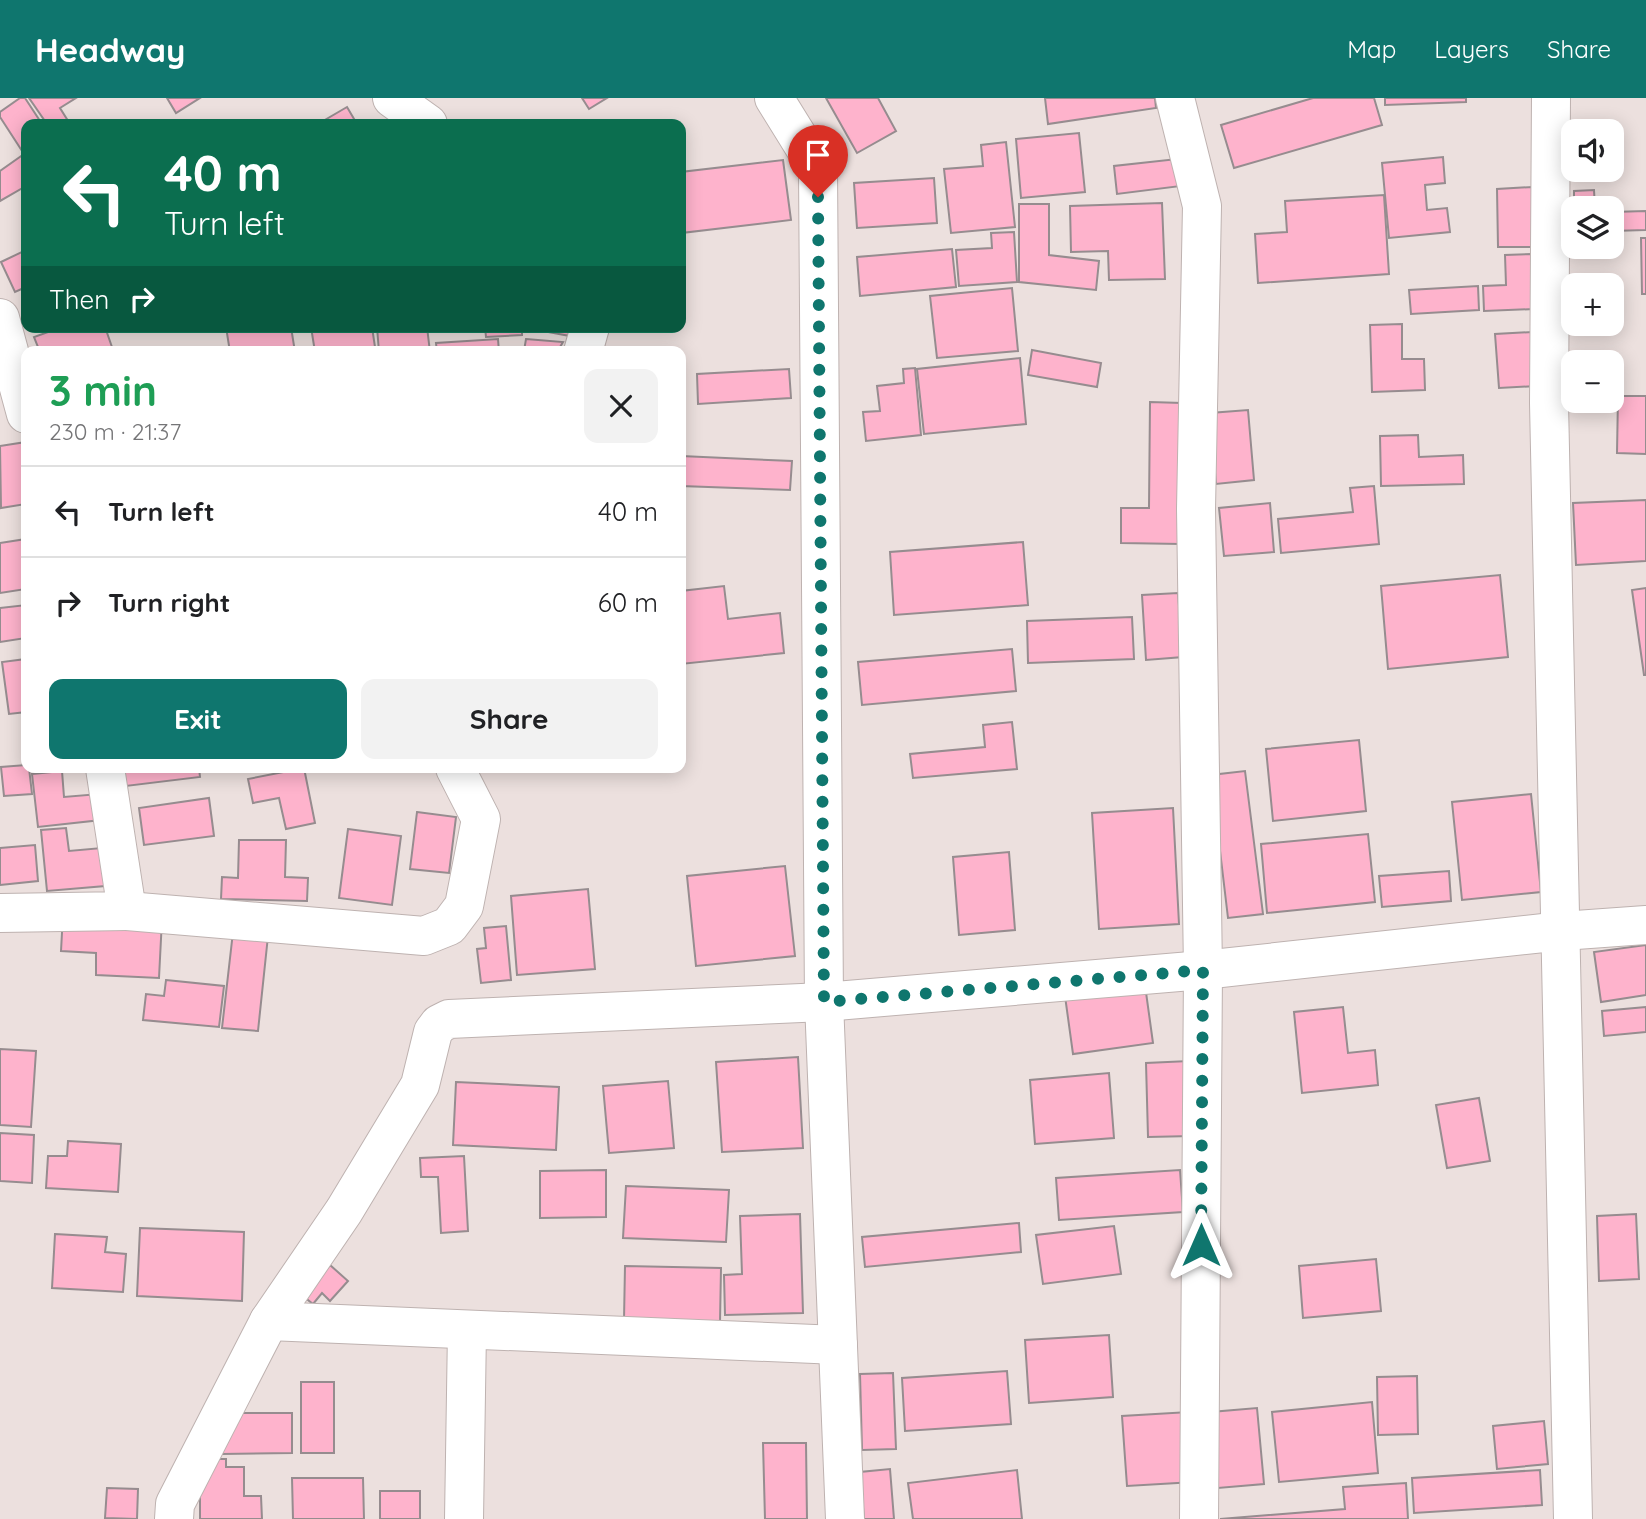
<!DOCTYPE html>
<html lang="en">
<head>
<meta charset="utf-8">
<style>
  body { margin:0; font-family:Quicksand,sans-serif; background:#f2f2f2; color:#202124; height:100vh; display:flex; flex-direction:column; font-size:26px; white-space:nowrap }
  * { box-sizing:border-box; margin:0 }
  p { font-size:23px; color:#757577 }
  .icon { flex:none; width:38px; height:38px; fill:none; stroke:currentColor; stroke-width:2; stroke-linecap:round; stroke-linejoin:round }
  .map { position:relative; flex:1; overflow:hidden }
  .drawer { position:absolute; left:21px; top:248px; width:665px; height:427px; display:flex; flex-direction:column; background:#fff; border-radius:14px; box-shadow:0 4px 18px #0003 }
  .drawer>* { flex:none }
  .guide { position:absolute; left:21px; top:21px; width:665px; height:214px; border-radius:14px; box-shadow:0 4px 18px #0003; background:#0b6e4f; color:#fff; overflow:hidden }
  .controls { position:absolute; left:1561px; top:21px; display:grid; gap:14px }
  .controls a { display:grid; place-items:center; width:63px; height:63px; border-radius:14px; background:#fff; box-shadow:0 4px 18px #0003; font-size:35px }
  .pin { position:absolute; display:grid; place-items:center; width:60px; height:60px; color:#fff; margin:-72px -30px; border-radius:50% 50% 50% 0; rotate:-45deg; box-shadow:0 0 7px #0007 }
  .pin .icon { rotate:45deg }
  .me { position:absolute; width:77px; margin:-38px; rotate:0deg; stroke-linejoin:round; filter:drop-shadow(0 0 5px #0008) }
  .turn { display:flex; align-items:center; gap:24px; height:147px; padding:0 28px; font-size:32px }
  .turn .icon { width:91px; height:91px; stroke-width:2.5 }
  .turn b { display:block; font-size:49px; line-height:60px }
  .then { display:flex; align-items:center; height:66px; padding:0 28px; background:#0003; gap:14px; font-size:26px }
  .round { display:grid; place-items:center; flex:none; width:74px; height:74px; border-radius:14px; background:#f2f2f2 }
  .head { display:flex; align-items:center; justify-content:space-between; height:119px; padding:0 28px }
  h1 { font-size:42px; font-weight:700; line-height:52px; color:#1e9e55 }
  .cta { display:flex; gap:14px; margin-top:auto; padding:14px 28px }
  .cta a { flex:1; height:80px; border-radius:14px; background:#0f766e; color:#fff; font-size:28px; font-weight:700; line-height:80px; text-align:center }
  .cta a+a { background:#f2f2f2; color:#202124 }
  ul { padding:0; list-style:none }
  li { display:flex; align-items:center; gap:21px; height:91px; padding:0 28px; border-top:2px solid #e0e0e0 }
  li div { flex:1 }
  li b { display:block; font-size:26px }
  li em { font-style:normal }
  header { display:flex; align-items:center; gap:42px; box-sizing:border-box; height:98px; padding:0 35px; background:#0f766e; color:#fff }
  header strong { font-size:33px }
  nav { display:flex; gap:38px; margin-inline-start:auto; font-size:24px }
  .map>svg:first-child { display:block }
  .building { fill:#feb3cc; stroke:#968c8f; stroke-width:2 }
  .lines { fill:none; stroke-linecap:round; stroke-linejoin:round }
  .minor-casing { stroke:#beb2b0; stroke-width:40 }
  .minor { stroke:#fff; stroke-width:38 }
  .route { stroke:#0f766e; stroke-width:12; stroke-dasharray:0 21.6 }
</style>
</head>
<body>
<header>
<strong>Headway</strong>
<nav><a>Map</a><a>Layers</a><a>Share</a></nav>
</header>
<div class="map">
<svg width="1646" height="1421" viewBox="0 0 1646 1421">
  <rect width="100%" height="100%" fill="#ece0de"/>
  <!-- building -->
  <g class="building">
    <polygon points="20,0 25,0 42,26 26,26 26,88 0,103 0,73 24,56 0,19 0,14"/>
    <polygon points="29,0 76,0 60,10 70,26 47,26"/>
    <polygon points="167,0 200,0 176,15"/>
    <polygon points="582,0 607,0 589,11"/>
    <polygon points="826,0 878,0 896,33 857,55"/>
    <polygon points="1045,0 1155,0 1156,10 1048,26"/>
    <polygon points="1313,0 1374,0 1382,27 1234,70 1221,27"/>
    <polygon points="1385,0 1466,0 1466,4 1385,7"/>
    <polygon points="347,9 357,26 318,26"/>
    <polygon points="1079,35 1085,94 1021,100 1016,41"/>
    <polygon points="1006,44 1015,129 951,135 944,71 983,68 981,47"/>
    <polygon points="1443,59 1445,85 1425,87 1427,112 1447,110 1450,134 1389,140 1382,65"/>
    <polygon points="1186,60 1189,87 1117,96 1114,68"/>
    <polygon points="783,62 791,122 681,135 681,74"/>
    <polygon points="934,80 937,125 857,130 854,85"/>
    <polygon points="1532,89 1534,149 1498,149 1497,91"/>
    <polygon points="1594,92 1595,110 1574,110 1574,93"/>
    <polygon points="1384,97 1389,176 1258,185 1255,136 1287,134 1285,103"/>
    <polygon points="1162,105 1165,181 1109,182 1108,153 1071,154 1070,108"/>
    <polygon points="1019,106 1049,106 1049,157 1099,163 1096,192 1019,184"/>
    <polygon points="1646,113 1646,132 1612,133 1612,114"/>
    <polygon points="1014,134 1017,184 959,188 956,152 992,150 991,135"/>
    <polygon points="1641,140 1646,140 1646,196 1642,196"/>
    <polygon points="952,151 956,189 860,198 857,159"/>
    <polygon points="26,152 26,189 15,194 1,164"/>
    <polygon points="1531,156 1534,211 1484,213 1483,188 1506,187 1505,157"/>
    <polygon points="1478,188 1479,212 1411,216 1409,192"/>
    <polygon points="1012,190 1018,253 937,260 930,198"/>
    <polygon points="1402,226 1402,261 1424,261 1425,292 1372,294 1370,227"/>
    <polygon points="62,229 105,229 113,252 40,254 34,239"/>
    <polygon points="226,229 291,229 295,254 230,254"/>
    <polygon points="311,229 372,229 375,249 340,254 315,254"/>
    <polygon points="377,229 427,229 430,254 379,254"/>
    <polygon points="485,229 522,229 522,237 486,239"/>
    <polygon points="537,229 572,229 570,238 537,232"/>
    <polygon points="1532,234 1536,288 1499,290 1495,236"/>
    <polygon points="498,241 499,254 437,254 436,245"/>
    <polygon points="526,241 563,244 557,254 503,254 503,251 524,253"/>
    <polygon points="1032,252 1101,265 1097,289 1028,277"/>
    <polygon points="1020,260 1026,326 924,336 917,271"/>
    <polygon points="915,270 921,337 866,343 863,314 880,313 877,288 904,285 903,271"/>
    <polygon points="789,271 791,300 698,306 697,276"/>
    <polygon points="1618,298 1646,298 1646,356 1617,355"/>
    <polygon points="1150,304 1182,305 1181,446 1121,445 1121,410 1149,410"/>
    <polygon points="1248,312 1254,382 1216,386 1210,315"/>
    <polygon points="1418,337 1419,359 1463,357 1464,386 1381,388 1380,338"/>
    <polygon points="26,344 26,406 1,410 0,348"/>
    <polygon points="681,358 792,363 790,392 681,388"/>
    <polygon points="1374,388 1379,446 1281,455 1278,421 1353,414 1350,390"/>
    <polygon points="1646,402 1646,463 1576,467 1573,405"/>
    <polygon points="1270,405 1274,454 1224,458 1219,410"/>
    <polygon points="26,441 26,491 0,495 0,445"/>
    <polygon points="1023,444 1028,507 894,517 890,454"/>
    <polygon points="1500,477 1508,559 1388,571 1381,488"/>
    <polygon points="724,488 728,521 780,515 784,555 681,566 681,493"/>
    <polygon points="1646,490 1646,577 1644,577 1632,492"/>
    <polygon points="1178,495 1183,559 1146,562 1142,497"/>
    <polygon points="26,507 26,540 0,544 0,510"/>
    <polygon points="1132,519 1134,561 1028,565 1027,523"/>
    <polygon points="1012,551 1016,593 862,607 858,564"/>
    <polygon points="26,561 26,614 9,616 2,564"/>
    <polygon points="1012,624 1017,671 913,680 910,656 985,649 983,627"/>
    <polygon points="1359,642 1366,713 1273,723 1266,651"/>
    <polygon points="26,667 26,670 29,670 32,696 4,698 1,669"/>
    <polygon points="124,670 199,670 200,679 126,688"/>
    <polygon points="304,670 315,725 286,731 279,700 253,705 248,681"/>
    <polygon points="62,673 64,699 99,696 101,722 38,729 32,676"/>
    <polygon points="1245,673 1263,816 1228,820 1211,677"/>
    <polygon points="1531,696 1541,794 1462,802 1452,704"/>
    <polygon points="209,700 214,738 144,747 139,710"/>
    <polygon points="1173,710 1179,826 1099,831 1092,715"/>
    <polygon points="417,714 456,719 449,775 410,771"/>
    <polygon points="66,730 69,753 113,749 117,787 47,793 41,732"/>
    <polygon points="348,731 401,738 392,807 339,800"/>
    <polygon points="1368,736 1375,804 1267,815 1261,746"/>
    <polygon points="239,742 286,742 285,779 308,780 307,803 221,801 222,779 238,780"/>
    <polygon points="35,747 38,783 0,787 0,750"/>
    <polygon points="1009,754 1015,832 959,837 953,759"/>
    <polygon points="785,768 795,858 696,868 687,778"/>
    <polygon points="1449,773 1451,803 1382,809 1379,778"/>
    <polygon points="588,791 595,871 517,877 511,798"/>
    <polygon points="63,816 162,821 159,880 96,877 96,855 61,853"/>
    <polygon points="506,828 511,882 481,885 477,851 486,850 484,830"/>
    <polygon points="233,834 268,838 258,933 222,930"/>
    <polygon points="1646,847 1646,897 1601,904 1594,854"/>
    <polygon points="166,882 224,888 219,929 143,922 146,896 164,898"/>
    <polygon points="1145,887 1153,945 1073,956 1065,898"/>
    <polygon points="1343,909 1348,955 1375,952 1378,987 1302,995 1294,914"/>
    <polygon points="1646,909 1646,934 1604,938 1602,913"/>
    <polygon points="0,951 36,953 31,1029 0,1027"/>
    <polygon points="798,959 803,1050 722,1054 716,964"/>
    <polygon points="1189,963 1192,1038 1148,1039 1146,965"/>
    <polygon points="1109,975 1114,1040 1035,1046 1030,982"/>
    <polygon points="668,983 674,1050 609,1055 603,988"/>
    <polygon points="456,984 559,989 556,1052 453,1047"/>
    <polygon points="1479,1000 1490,1063 1447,1070 1436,1007"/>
    <polygon points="0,1035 34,1037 32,1085 0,1083"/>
    <polygon points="68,1043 121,1046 118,1094 46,1090 48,1058 67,1058"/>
    <polygon points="464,1058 468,1133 441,1135 438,1079 421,1079 420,1060"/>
    <polygon points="606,1072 606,1119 540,1120 540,1073"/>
    <polygon points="1180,1072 1183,1114 1059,1122 1056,1080"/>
    <polygon points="626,1088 729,1092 726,1144 623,1140"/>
    <polygon points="800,1116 803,1215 725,1217 724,1177 742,1176 740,1118"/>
    <polygon points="1636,1116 1639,1181 1599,1183 1597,1118"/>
    <polygon points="1019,1125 1021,1154 865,1169 862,1139"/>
    <polygon points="1114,1128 1121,1176 1043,1186 1036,1137"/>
    <polygon points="140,1130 244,1134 242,1203 137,1198"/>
    <polygon points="55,1136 107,1139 105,1154 126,1156 123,1194 52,1190"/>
    <polygon points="1376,1161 1381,1213 1303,1220 1299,1168"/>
    <polygon points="330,1167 348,1183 330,1203 322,1195 313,1206 303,1198"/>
    <polygon points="625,1168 721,1170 720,1224 624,1222"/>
    <polygon points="1109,1237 1113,1299 1029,1305 1025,1242"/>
    <polygon points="1007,1273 1011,1326 905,1333 902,1280"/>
    <polygon points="893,1275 896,1351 862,1352 860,1276"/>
    <polygon points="1417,1278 1418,1336 1378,1337 1377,1279"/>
    <rect x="301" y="1284" width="33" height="71"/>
    <polygon points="1372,1304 1378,1375 1279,1384 1272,1314"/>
    <polygon points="1257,1310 1264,1386 1218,1390 1211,1314"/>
    <polygon points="1189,1314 1194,1384 1127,1388 1122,1318"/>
    <polygon points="221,1315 292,1315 292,1355 221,1356"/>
    <polygon points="1544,1323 1548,1366 1497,1371 1493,1328"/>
    <polygon points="763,1345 806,1345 807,1421 765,1421"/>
    <polygon points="200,1361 226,1361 226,1369 244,1369 244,1398 261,1398 262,1421 200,1421"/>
    <polygon points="890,1371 894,1421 864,1421 860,1374"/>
    <polygon points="1017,1372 1022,1421 913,1421 908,1385"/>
    <polygon points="1540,1372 1542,1407 1414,1415 1412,1380"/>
    <polygon points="292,1380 363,1380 364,1421 293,1421"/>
    <polygon points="1406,1385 1408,1421 1220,1421 1345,1411 1343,1389"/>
    <polygon points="107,1390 138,1391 137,1421 105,1420"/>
    <rect x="380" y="1393" width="40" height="28"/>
  </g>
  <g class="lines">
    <!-- minor casing -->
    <g class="minor-casing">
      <g id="minor">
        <polyline points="392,0 428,26"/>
        <polyline points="774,0 818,71 824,904 845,1421"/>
        <polyline points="1175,0 1202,108 1196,411 1203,872 1199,1421"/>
        <polyline points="1551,0 1549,305 1573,1421"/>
        <polyline points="0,220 26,316"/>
        <polyline points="583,254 590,229"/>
        <polyline points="127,813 424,838 449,828 464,808 481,721 455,670"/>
        <polyline points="0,815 127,813 105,670"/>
        <polyline points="269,1223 838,1247"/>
        <polyline points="174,1421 175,1406 269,1223 344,1113 420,987 433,934 439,926 449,921 824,904 1203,872 1562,833 1646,827"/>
        <polyline points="464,1421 467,1232"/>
      </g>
    </g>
    <!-- minor -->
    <use href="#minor" class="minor"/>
  </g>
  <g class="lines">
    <!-- route -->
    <polyline class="route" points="818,99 824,904 1203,872 1201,1147"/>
  </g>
</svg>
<div class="controls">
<a><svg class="icon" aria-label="sound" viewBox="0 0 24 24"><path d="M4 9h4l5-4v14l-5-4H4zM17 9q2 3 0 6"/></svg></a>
<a><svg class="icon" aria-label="layers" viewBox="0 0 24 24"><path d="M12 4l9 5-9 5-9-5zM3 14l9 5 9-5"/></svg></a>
<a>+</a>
<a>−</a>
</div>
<div class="pin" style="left:818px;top:99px;background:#d93025"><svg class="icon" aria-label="arrive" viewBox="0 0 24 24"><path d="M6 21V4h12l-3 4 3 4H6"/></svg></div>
<svg class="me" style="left:1201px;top:1147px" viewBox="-20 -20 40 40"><path d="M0-17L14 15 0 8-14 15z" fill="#0f766e" stroke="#fff" stroke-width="4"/></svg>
<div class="guide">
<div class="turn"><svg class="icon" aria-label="left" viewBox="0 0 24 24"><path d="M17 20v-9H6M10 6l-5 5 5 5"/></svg><div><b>40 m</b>Turn left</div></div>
<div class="then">Then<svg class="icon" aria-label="right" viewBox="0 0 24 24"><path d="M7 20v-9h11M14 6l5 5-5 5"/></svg></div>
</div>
<section class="drawer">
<div class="head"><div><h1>3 min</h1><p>230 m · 21:37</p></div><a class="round"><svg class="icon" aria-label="close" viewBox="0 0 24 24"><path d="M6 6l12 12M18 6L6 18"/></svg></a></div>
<ul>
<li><svg class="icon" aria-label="left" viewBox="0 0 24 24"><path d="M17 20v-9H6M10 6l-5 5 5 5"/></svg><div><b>Turn left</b></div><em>40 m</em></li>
<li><svg class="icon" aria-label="right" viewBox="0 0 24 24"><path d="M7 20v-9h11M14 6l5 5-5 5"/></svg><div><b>Turn right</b></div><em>60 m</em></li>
</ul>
<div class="cta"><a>Exit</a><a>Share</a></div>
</section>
</div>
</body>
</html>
